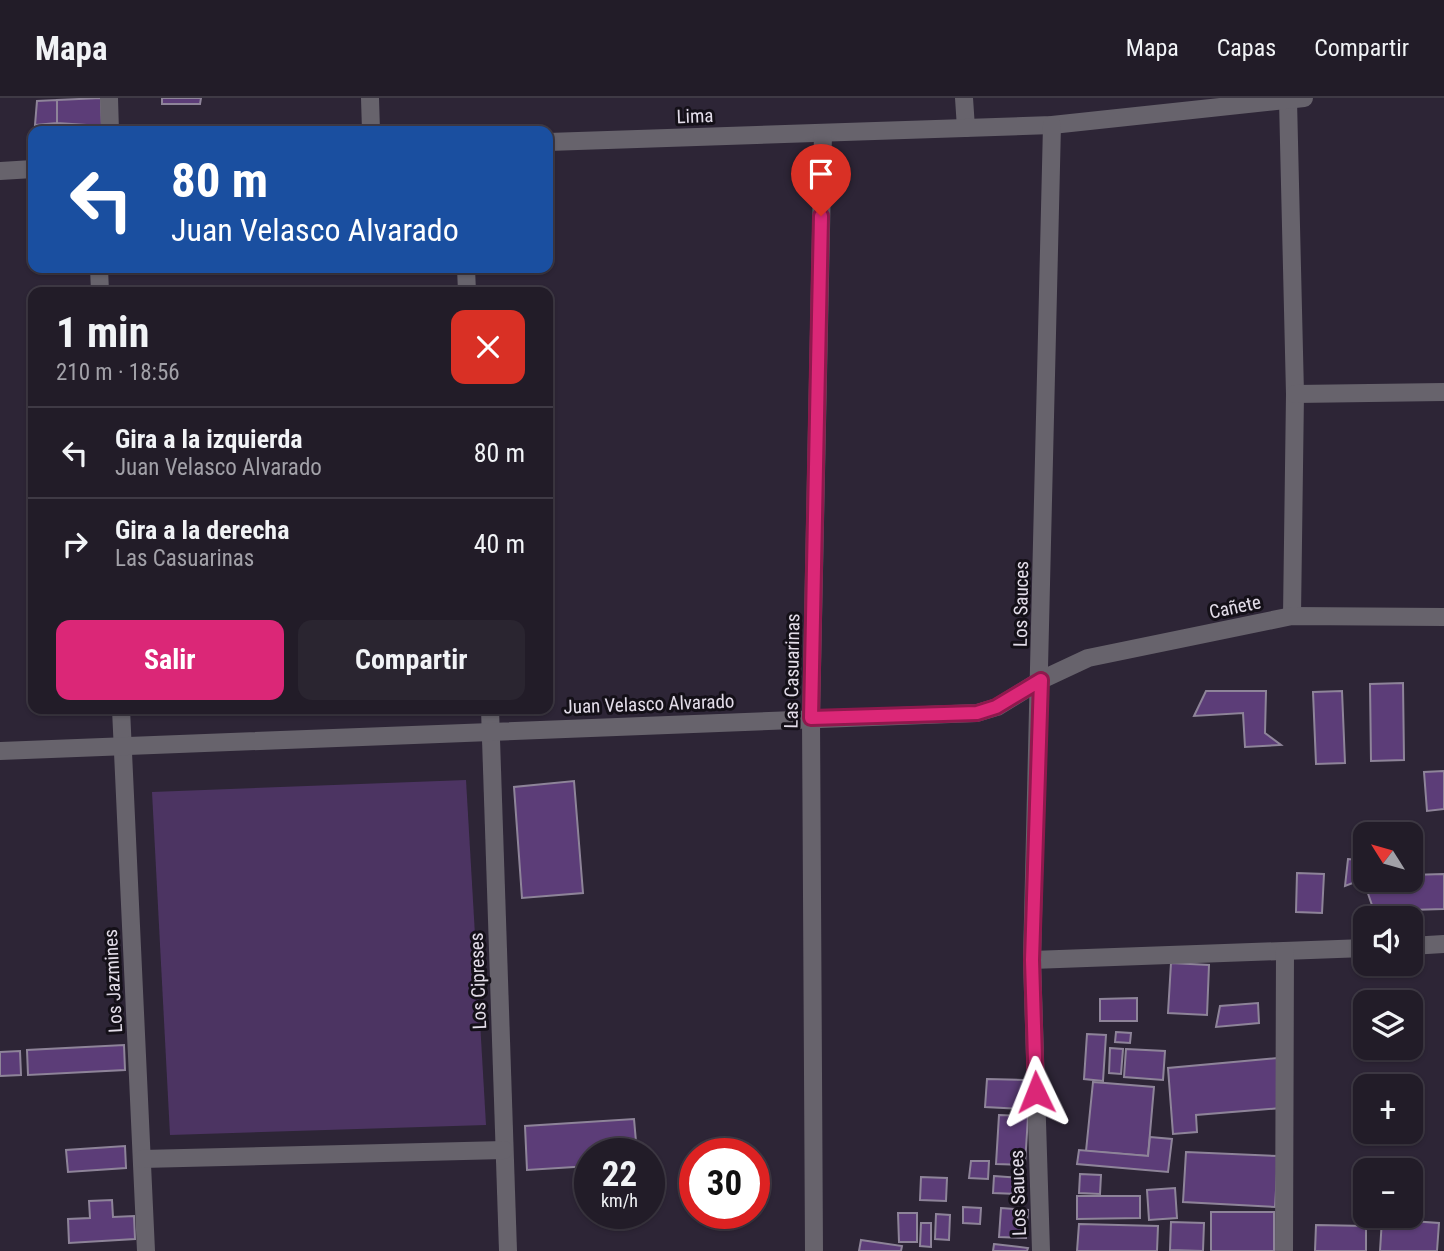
<!DOCTYPE html>
<html lang="es">
<head>
<meta charset="utf-8">
<style>
  body { margin:0; font-family:"Roboto Condensed",sans-serif; background:#2a2530; color:#f1f3f6; height:100vh; display:flex; flex-direction:column; font-size:26px; white-space:nowrap }
  * { box-sizing:border-box; margin:0 }
  p { font-size:23px; color:#a2a1a8 }
  .icon { flex:none; width:38px; height:38px; fill:none; stroke:currentColor; stroke-width:2; stroke-linecap:round; stroke-linejoin:round }
  .map { position:relative; flex:1; overflow:hidden }
  .panel { position:absolute; left:28px; top:189px; width:525px; height:427px; display:flex; flex-direction:column; background:#221c28; border-radius:14px; box-shadow:0 2px 5px #0004,0 0 0 2px #3f3a45 }
  .panel>* { flex:none }
  .guide { position:absolute; left:28px; top:28px; width:525px; height:147px; border-radius:14px; box-shadow:0 2px 5px #0004,0 0 0 2px #3f3a45; background:#1a4fa0; color:#fff; overflow:hidden }
  .needle { width:46px; rotate:307deg }
  .tools { position:absolute; left:1353px; top:724px; display:grid; gap:14px }
  .tools a { display:grid; place-items:center; width:70px; height:70px; border-radius:14px; background:#221c28; box-shadow:0 2px 5px #0004,0 0 0 2px #3f3a45; font-size:35px }
  .speed { position:absolute; left:574px; top:1040px; display:flex; gap:14px; font-size:35px; font-weight:700; text-align:center }
  .speed>* { display:grid; place-content:center; width:91px; height:91px; border-radius:50%; background:#221c28; box-shadow:0 2px 5px #0004,0 0 0 2px #3f3a45; line-height:1 }
  .speed small { font-size:18px; font-weight:400 }
  .speed .limit { border:10px solid #d22; background:#fff; color:#111 }
  .pin { position:absolute; display:grid; place-items:center; width:60px; height:60px; color:#fff; margin:-72px -30px; border-radius:50% 50% 50% 0; rotate:-45deg; box-shadow:0 0 7px #0007 }
  .pin .icon { rotate:45deg }
  .me { position:absolute; width:77px; margin:-38px; rotate:358deg; stroke-linejoin:round; filter:drop-shadow(0 0 5px #0008) }
  .turn { display:flex; align-items:center; gap:24px; height:147px; padding:0 28px; font-size:32px }
  .turn .icon { width:91px; height:91px; stroke-width:2.5 }
  .turn b { display:block; font-size:49px; line-height:60px }
  .round { display:grid; place-items:center; flex:none; width:74px; height:74px; border-radius:14px; background:#2a2530 }
  .summary { display:flex; align-items:center; justify-content:space-between; height:119px; padding:0 28px }
  h1 { font-size:42px; font-weight:700; line-height:52px }
  .primary-button { display:flex; gap:14px; margin-top:auto; padding:14px 28px }
  .primary-button a { flex:1; height:80px; border-radius:14px; background:#db2777; color:#fff; font-size:28px; font-weight:700; line-height:80px; text-align:center }
  .primary-button a+a { background:#2a2530; color:#f1f3f6 }
  ul { padding:0; list-style:none }
  li { display:flex; align-items:center; gap:21px; height:91px; padding:0 28px; border-top:2px solid #3f3a45 }
  li div { flex:1 }
  li b { display:block; font-size:26px }
  li em { font-style:normal }
  header { display:flex; align-items:center; gap:42px; box-sizing:border-box; height:98px; padding:0 35px; background:#221c28; border-bottom:2px solid #3f3a45 }
  header strong { font-size:33px }
  nav { display:flex; gap:38px; margin-inline-start:auto; font-size:24px }
  .map>svg:first-child { display:block }
  .green { fill:#4c3462 }
  .building { fill:#5c3d78; stroke:#8e8499; stroke-width:2 }
  .lines { fill:none; stroke-linecap:round; stroke-linejoin:round }
  .street { stroke:#67636c; stroke-width:18 }
  .route-casing { stroke:#8e194d; stroke-width:18 }
  .route { stroke:#db2777; stroke-width:12 }
  .labels { text-anchor:middle; dominant-baseline:central; stroke-width:6; stroke-linejoin:round; paint-order:stroke }
  .street-label { font-size:19px; fill:#e3dde9; stroke:#141018 }
</style>
</head>
<body>
<header>
<strong>Mapa</strong>
<nav><a>Mapa</a><a>Capas</a><a>Compartir</a></nav>
</header>
<div class="map">
<svg width="1444" height="1153" viewBox="0 0 1444 1153">
  <rect width="100%" height="100%" fill="#2d2536"/>
  <!-- green -->
  <polygon class="green" points="466,682 486,1027 170,1037 152,694"/>
  <!-- building -->
  <g class="building">
    <polygon points="101,0 102,28 57,25 57,2"/>
    <polygon points="162,0 201,0 200,6 162,6"/>
    <polygon points="57,2 57,25 35,27 37,3"/>
    <polygon points="1403,585 1404,662 1371,663 1370,586"/>
    <polygon points="1206,593 1266,593 1265,635 1281,647 1245,649 1243,615 1194,618"/>
    <polygon points="1342,593 1345,665 1316,666 1313,594"/>
    <polygon points="1444,673 1444,711 1427,713 1424,674"/>
    <polygon points="574,683 583,795 522,800 514,689"/>
    <polygon points="1348,761 1365,763 1365,782 1410,782 1410,777 1444,776 1444,811 1374,813 1363,781 1345,788"/>
    <polygon points="1297,775 1324,776 1322,815 1296,814"/>
    <polygon points="1171,865 1209,867 1207,917 1168,915"/>
    <polygon points="1137,900 1137,923 1100,923 1100,901"/>
    <polygon points="1258,905 1259,925 1216,929 1220,908"/>
    <polygon points="1116,934 1131,935 1130,945 1115,944"/>
    <polygon points="1087,936 1106,937 1103,983 1084,981"/>
    <polygon points="124,947 125,972 28,977 27,952"/>
    <polygon points="1110,950 1123,951 1121,976 1109,975"/>
    <polygon points="1126,951 1165,953 1163,982 1124,979"/>
    <polygon points="20,953 21,977 0,978 0,954"/>
    <polygon points="1277,960 1281,1010 1196,1017 1197,1034 1173,1036 1168,970"/>
    <polygon points="987,981 1024,982 1023,1011 985,1009"/>
    <polygon points="1093,984 1154,989 1148,1058 1086,1053"/>
    <polygon points="999,1017 1028,1018 1025,1067 996,1066"/>
    <polygon points="634,1021 637,1055 590,1055 590,1068 527,1072 525,1028"/>
    <polygon points="1150,1039 1172,1041 1168,1074 1077,1066 1079,1052 1148,1058"/>
    <polygon points="125,1048 126,1070 68,1074 66,1052"/>
    <polygon points="1186,1054 1278,1058 1275,1109 1183,1104"/>
    <polygon points="971,1063 989,1063 988,1081 969,1080"/>
    <polygon points="1080,1076 1101,1077 1100,1096 1079,1095"/>
    <polygon points="994,1078 1020,1080 1020,1096 993,1095"/>
    <polygon points="921,1079 947,1080 946,1103 920,1102"/>
    <polygon points="1175,1090 1177,1120 1149,1122 1147,1092"/>
    <polygon points="1077,1098 1140,1098 1140,1120 1077,1121"/>
    <polygon points="112,1102 113,1119 134,1118 135,1141 69,1145 68,1121 90,1120 89,1103"/>
    <polygon points="963,1109 981,1110 980,1126 963,1125"/>
    <polygon points="1001,1110 1028,1112 1026,1140 999,1139"/>
    <rect x="1211" y="1114" width="63" height="39"/>
    <polygon points="898,1115 917,1115 917,1144 899,1144"/>
    <polygon points="936,1116 950,1117 949,1142 935,1141"/>
    <polygon points="1382,1121 1439,1125 1437,1153 1380,1153"/>
    <polygon points="1171,1124 1204,1125 1203,1153 1170,1152"/>
    <polygon points="921,1125 931,1125 931,1149 920,1148"/>
    <polygon points="1079,1126 1158,1128 1157,1153 1077,1153"/>
    <polygon points="1316,1127 1366,1128 1366,1153 1315,1153"/>
    <polygon points="861,1142 902,1148 901,1153 859,1153"/>
    <polygon points="994,1146 1028,1150 1027,1153 993,1153"/>
  </g>
  <g class="lines">
    <!-- street -->
    <g class="street">
      <polyline points="109,0 110,33"/>
      <polyline points="370,0 371,33"/>
      <polyline points="964,0 966,30"/>
      <polyline points="1288,2 1295,296 1292,518"/>
      <polyline points="548,44 1052,27 1304,0"/>
      <polyline points="0,73 33,71"/>
      <polyline points="99,170 100,194"/>
      <polyline points="466,170 467,194"/>
      <polyline points="1295,296 1444,294"/>
      <polyline points="121,611 146,1153"/>
      <polyline points="490,611 508,1153"/>
      <polyline points="0,653 977,615 997,609 1041,582 1088,560 1292,518 1444,519"/>
      <polyline points="1410,848 1444,846"/>
      <polyline points="1032,862 1365,850"/>
      <polyline points="142,1061 504,1052"/>
      <polyline points="814,1153 811,620 823,35"/>
      <polyline points="1041,1153 1032,862 1052,27"/>
      <polyline points="1284,1153 1285,853"/>
    </g>
  </g>
  <g class="lines">
    <!-- route casing -->
    <g class="route-casing">
      <polyline id="route" points="821,118 811,620 977,615 996,609 1041,582 1032,862 1036,994"/>
    </g>
    <!-- route -->
    <use href="#route" class="route"/>
  </g>
  <g class="labels">
    <!-- street labels -->
    <g class="street-label">
      <text transform="translate(695 18) rotate(-2)">Lima</text>
      <text transform="translate(1021 506) rotate(-89)">Los Sauces</text>
      <text transform="translate(1235 509) rotate(-12)">Cañete</text>
      <text transform="translate(792 573) rotate(-89)">Las Casuarinas</text>
      <text transform="translate(649 606) rotate(-2)">Juan Velasco Alvarado</text>
      <text transform="translate(113 883) rotate(-93)">Los Jazmines</text>
      <text transform="translate(478 883) rotate(-92)">Los Cipreses</text>
      <text transform="translate(1018 1095) rotate(-92)">Los Sauces</text>
    </g>
  </g>
</svg>
<div class="tools">
<a><svg class="needle" viewBox="-14 -14 28 28"><path d="M0-13l5 13h-10z" fill="#e53935"/><path d="M0 13l5-13h-10z" fill="#a2a1a8"/></svg></a>
<a><svg class="icon" aria-label="sound" viewBox="0 0 24 24"><path d="M4 9h4l5-4v14l-5-4H4zM17 9q2 3 0 6"/></svg></a>
<a><svg class="icon" aria-label="layers" viewBox="0 0 24 24"><path d="M12 4l9 5-9 5-9-5zM3 14l9 5 9-5"/></svg></a>
<a>+</a>
<a>−</a>
</div>
<div class="speed"><div>22<small>km/h</small></div><div class="limit">30</div></div>
<div class="pin" style="left:821px;top:118px;background:#d93025"><svg class="icon" aria-label="arrive" viewBox="0 0 24 24"><path d="M6 21V4h12l-3 4 3 4H6"/></svg></div>
<svg class="me" style="left:1036px;top:994px" viewBox="-20 -20 40 40"><path d="M0-17L14 15 0 8-14 15z" fill="#db2777" stroke="#fff" stroke-width="4"/></svg>
<div class="guide">
<div class="turn"><svg class="icon" aria-label="left" viewBox="0 0 24 24"><path d="M17 20v-9H6M10 6l-5 5 5 5"/></svg><div><b>80 m</b>Juan Velasco Alvarado</div></div>
</div>
<section class="panel">
<div class="summary"><div><h1>1 min</h1><p>210 m · 18:56</p></div><a class="round" style="background:#d93025;color:#fff"><svg class="icon" aria-label="close" viewBox="0 0 24 24"><path d="M6 6l12 12M18 6L6 18"/></svg></a></div>
<ul>
<li><svg class="icon" aria-label="left" viewBox="0 0 24 24"><path d="M17 20v-9H6M10 6l-5 5 5 5"/></svg><div><b>Gira a la izquierda</b><p>Juan Velasco Alvarado</p></div><em>80 m</em></li>
<li><svg class="icon" aria-label="right" viewBox="0 0 24 24"><path d="M7 20v-9h11M14 6l5 5-5 5"/></svg><div><b>Gira a la derecha</b><p>Las Casuarinas</p></div><em>40 m</em></li>
</ul>
<div class="primary-button"><a>Salir</a><a>Compartir</a></div>
</section>
</div>
</body>
</html>
